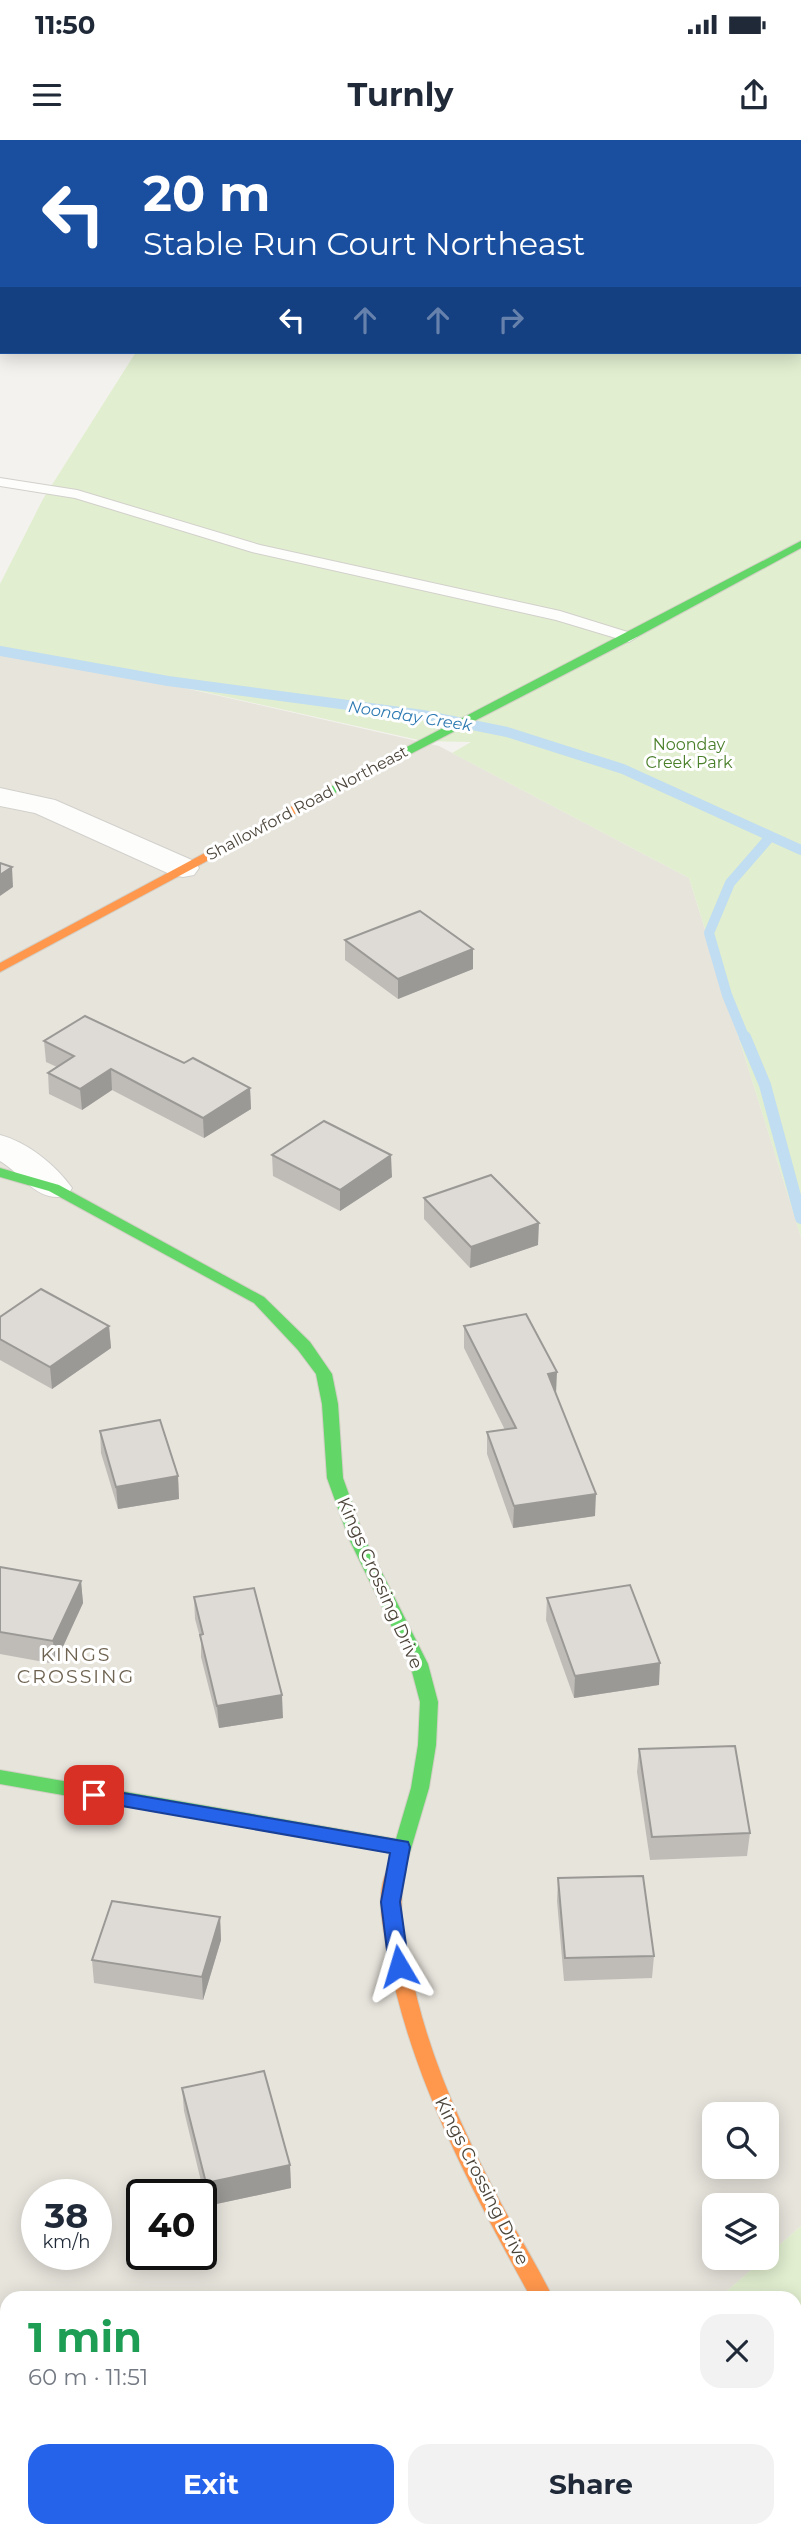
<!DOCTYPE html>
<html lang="en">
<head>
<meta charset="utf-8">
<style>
  body { margin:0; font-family:Montserrat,sans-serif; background:#f2f2f3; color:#1f2937; height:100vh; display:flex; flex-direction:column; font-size:26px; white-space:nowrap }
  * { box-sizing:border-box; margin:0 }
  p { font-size:23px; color:#747a83 }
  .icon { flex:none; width:38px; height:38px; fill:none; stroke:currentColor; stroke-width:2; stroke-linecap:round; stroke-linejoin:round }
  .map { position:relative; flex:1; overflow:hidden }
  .details { position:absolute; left:0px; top:2151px; width:802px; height:247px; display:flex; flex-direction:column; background:#fff; border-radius:21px 21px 0 0; box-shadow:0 4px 18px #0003 }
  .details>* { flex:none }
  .hud { position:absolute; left:0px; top:0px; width:802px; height:214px; box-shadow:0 4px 18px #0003; background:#1a4fa0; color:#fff; overflow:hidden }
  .tools { position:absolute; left:702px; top:1962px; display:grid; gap:14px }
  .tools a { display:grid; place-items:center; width:77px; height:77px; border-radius:14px; background:#fff; box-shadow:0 4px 18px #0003; font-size:35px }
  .speed { position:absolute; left:21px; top:2039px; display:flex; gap:14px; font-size:35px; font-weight:700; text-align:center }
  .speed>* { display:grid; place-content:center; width:91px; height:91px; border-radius:50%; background:#fff; box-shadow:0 4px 18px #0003; line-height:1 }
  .speed small { font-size:18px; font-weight:400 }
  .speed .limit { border:4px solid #111; border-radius:10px; background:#fff; color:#111 }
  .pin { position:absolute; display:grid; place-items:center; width:60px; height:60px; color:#fff; margin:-30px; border-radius:14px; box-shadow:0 4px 10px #0006 }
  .me { position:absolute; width:77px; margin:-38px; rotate:353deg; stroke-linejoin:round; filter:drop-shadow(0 0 5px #0008) }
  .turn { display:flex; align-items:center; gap:24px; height:147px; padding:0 28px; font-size:32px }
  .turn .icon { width:91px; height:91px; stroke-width:2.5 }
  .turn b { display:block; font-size:49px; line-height:60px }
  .lanes { display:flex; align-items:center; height:66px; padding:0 28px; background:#0003; justify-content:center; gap:35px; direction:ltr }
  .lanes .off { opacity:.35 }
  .round { display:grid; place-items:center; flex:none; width:74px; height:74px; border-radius:21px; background:#f2f2f3 }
  .summary { display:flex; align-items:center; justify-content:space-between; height:119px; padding:0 28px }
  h1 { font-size:42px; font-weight:700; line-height:52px; color:#1e9e55 }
  .action { display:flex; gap:14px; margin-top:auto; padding:14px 28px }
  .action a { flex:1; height:80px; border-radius:21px; background:#2563eb; color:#fff; font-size:28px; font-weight:700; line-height:80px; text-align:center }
  .action a+a { background:#f2f2f3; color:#1f2937 }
  .status { display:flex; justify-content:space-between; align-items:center; height:49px; padding:0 35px; background:#fff; direction:ltr }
  .status svg { height:19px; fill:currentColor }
  header { display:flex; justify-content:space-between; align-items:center; height:91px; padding:0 28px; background:#fff; font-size:32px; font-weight:700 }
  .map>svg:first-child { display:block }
  .residential { fill:#e7e4dc; fill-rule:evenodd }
  .green { fill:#e1eecf }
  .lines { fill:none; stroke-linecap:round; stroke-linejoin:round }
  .stream-far2 { stroke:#c0ddf1; stroke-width:10 }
  .stream-far1 { stroke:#c0ddf1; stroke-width:12 }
  .stream { stroke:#c0ddf1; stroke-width:16 }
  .lane-casing { stroke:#d2d0cb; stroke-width:2 }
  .street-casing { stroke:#d2d0cb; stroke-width:2 }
  .fast-casing { stroke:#d3cfc5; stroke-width:2 }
  .slow-casing { stroke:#d3cfc5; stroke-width:2 }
  .lane { fill:#fdfdfc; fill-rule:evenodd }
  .street { fill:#fdfdfc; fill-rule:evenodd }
  .fast { fill:#63d668; fill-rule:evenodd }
  .slow { fill:#ff974d; fill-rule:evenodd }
  .wall { fill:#bfbcb8 }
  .shaded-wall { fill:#9b9996 }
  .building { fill:#dedbd6; stroke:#9b9996; stroke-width:2 }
  .route { fill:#2563eb; stroke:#184099; stroke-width:2 }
  .labels { text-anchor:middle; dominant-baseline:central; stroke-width:6; stroke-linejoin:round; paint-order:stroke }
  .far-water-label { font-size:16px; font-style:italic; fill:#2e7ab2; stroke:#fff }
  .far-park-label { font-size:16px; fill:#4a7f2a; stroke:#fff }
  .far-street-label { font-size:16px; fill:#4b4439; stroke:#fff }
  .street-label { font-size:18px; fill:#4b4439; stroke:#fff }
  .neighbourhood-label { font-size:19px; letter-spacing:2px; fill:#6e6250; stroke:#fff }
</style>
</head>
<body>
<div class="status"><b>11:50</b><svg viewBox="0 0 49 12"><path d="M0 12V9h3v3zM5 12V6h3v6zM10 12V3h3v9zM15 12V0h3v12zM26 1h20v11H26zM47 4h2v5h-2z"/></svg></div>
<header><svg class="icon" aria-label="menu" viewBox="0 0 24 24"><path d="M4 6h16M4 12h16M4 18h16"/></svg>Turnly<svg class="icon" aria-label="share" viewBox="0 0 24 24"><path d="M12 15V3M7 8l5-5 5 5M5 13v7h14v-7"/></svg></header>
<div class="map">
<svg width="801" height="2396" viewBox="0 0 801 2396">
  <rect width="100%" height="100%" fill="#f4f2ee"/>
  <!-- residential -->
  <path class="residential" d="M0,506L439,606L689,738L801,1097V2086L767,2116L766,2065H714V2118H765L719,2158H7V2390H719L722,2396H0ZM714,1974H766V2026H714ZM37,2054H96V2114H37ZM142,2054H201V2114H142Z"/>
  <!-- green -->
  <g class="green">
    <polygon points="0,0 297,0 303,2 2,2 2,113"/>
    <polygon points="800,131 801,132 801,1097 689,738 452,613 471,602 423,601 0,506 0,444 43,359 136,212 800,212"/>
    <polygon points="801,2086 801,2396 722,2396 719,2391 794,2390 794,2158 719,2158"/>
  </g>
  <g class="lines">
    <!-- stream-far2 -->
    <g class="stream-far2">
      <polyline points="0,511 168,541 423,575 507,592 623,629 801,710"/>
      <polyline points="745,899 727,855 709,793 730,743 770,697"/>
    </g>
    <!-- stream-far1 -->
    <polyline class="stream-far1" points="745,897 765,945 801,1078"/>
    <!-- stream -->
    <polyline class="stream" points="794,2242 801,2231"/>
    <!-- lane casing -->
    <g class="lane-casing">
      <polygon id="lane" points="0,338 77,350 260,405 560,471 634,494 637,497 629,502 556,480 252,412 75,358 0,346"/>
    </g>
    <!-- street casing -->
    <g class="street-casing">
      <g id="street">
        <rect x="800" y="25" width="1" height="12"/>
        <polygon points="0,648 55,660 194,721 199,728 194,735 183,737 172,735 35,673 0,666"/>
        <path d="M0,995C27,1002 56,1025 72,1048L67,1056C36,1063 24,1035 0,1021Z"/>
        <polygon points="646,2390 703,2390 705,2396 648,2396"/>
      </g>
    </g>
    <!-- fast casing -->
    <g class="fast-casing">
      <g id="fast">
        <polygon points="801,401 801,408 633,499 302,670 298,671 292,667"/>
        <polygon points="0,1028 59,1045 264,1157 310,1202 332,1234 338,1264 343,1338 365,1399 428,1524 438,1562 436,1605 429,1648 403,1736 396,1738 389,1736 386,1731 392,1713 0,1644 0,1630 396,1699 411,1648 418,1605 420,1562 410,1524 349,1399 327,1338 322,1264 316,1234 298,1210 254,1163 49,1051 0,1037"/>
      </g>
    </g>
    <!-- slow casing -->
    <g class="slow-casing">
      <g id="slow">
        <polygon points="298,663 304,667 302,670 0,832 0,823"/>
        <path d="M396,1724L403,1726L406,1731C397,1768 403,1789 410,1826C426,1912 463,1992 504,2069C520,2098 538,2127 553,2158H531C471,2048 411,1939 388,1815C383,1786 374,1753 389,1726Z"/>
      </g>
    </g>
    <!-- lane -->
    <use href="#lane" class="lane"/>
    <!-- street -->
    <use href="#street" class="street"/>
    <!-- fast -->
    <use href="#fast" class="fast"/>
    <!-- slow -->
    <use href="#slow" class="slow"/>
  </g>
  <!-- wall -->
  <g class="wall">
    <polygon points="743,0 801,0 801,22 800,22 800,2 747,2"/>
    <polygon points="345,800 473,809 473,829 398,859 345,820"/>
    <polygon points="44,901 184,923 250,948 251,969 204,998 112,950 82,970 49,954 48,933 57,927 46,922"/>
    <polygon points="272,1015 392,1037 340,1071 273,1036"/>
    <polygon points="424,1058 538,1105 470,1128 424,1079"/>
    <polygon points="0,1177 109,1186 111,1208 52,1249 0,1220"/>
    <polygon points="464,1186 556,1254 595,1376 513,1388 487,1314 487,1292 505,1290 464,1208"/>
    <polygon points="100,1291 178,1336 179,1359 118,1369 101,1313"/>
    <polygon points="0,1427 81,1441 83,1463 55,1524 0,1514"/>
    <polygon points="194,1457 283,1578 219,1588 201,1517 201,1501 195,1479"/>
    <polygon points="547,1458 659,1545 574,1558 546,1480"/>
    <polygon points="639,1609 750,1693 747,1716 650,1720 637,1632"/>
    <polygon points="558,1738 654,1816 652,1838 564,1841 557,1761"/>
    <polygon points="220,1777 221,1800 203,1860 94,1843 92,1820"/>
    <polygon points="182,1948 290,2025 291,2048 207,2066 184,1971"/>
  </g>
  <!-- shaded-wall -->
  <g class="shaded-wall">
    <polygon points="696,0 738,0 733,2 691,2"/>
    <polygon points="12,727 13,747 0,756 0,735"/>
    <polygon points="473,809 473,829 398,859 398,839"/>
    <polygon points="111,929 112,950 82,970 80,949"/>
    <polygon points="250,948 251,969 204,998 203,978"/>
    <polygon points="391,1015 392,1037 340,1071 340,1050"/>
    <polygon points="539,1083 538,1105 470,1128 471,1107"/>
    <polygon points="109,1186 111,1208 52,1249 50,1227"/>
    <polygon points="557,1232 556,1254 548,1234"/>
    <polygon points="178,1336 179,1359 118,1369 116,1347"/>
    <polygon points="596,1354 595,1376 513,1388 514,1366"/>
    <polygon points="81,1441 83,1463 55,1524 53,1501"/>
    <polygon points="660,1523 659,1545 574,1558 575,1536"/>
    <polygon points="282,1555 283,1578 219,1588 217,1566"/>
    <polygon points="220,1777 221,1800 203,1860 202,1837"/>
    <polygon points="290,2025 291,2048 207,2066 206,2043"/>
  </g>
  <!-- building -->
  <g class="building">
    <polygon points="632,0 696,0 691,2 632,2"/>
    <polygon points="783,0 801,0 801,7 800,6 800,2 788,2"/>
    <polygon points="0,723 12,727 0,735"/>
    <polygon points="420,771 473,809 398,839 345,800"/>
    <polygon points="85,876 184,923 193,918 250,948 203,978 111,929 80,949 48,933 74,916 44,901"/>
    <polygon points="324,981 391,1015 340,1050 272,1015"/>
    <polygon points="491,1035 539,1083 471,1107 424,1058"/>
    <polygon points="41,1149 109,1186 50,1227 0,1199 0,1177"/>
    <polygon points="526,1174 557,1232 548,1234 596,1354 514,1366 487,1292 516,1288 464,1186"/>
    <polygon points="160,1280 178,1336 116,1347 100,1291"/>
    <polygon points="0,1427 81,1441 53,1501 0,1492"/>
    <polygon points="630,1445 660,1523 575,1536 547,1458"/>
    <polygon points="254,1448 282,1555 217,1566 200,1495 203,1494 194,1457"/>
    <polygon points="735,1606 750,1693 652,1697 639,1609"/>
    <polygon points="643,1736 654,1816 565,1818 558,1738"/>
    <polygon points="112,1761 220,1777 202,1837 92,1820"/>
    <polygon points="264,1931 290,2025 206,2043 182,1948"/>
  </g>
  <!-- route -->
  <polygon class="route" points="94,1648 408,1702 410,1707 400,1762 409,1826 406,1832 399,1834 392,1832 389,1826 381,1762 390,1713 88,1660 85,1655 88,1650"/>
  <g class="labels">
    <!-- far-water labels -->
    <g class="far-water-label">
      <text transform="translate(410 576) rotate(9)">Noonday Creek</text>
    </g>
    <!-- far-park labels -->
    <g class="far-park-label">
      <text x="689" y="604">Noonday<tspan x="689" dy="18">Creek Park</tspan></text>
    </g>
    <!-- far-street labels -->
    <g class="far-street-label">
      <text transform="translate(307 663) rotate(-28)">Shallowford Road Northeast</text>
    </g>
    <!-- street labels -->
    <g class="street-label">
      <text transform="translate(380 1443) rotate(66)">Kings Crossing Drive</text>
      <text transform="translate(482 2041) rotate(63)">Kings Crossing Drive</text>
    </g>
    <!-- neighbourhood labels -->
    <g class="neighbourhood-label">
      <text x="76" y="1514">KINGS<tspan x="76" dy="22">CROSSING</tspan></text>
    </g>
  </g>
</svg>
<div class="tools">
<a><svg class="icon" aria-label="search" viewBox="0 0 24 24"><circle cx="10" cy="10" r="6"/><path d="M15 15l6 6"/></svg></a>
<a><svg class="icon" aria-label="layers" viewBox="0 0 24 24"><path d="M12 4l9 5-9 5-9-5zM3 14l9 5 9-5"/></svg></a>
</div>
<div class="speed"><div>38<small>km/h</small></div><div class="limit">40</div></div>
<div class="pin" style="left:94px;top:1655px;background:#d93025"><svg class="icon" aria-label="arrive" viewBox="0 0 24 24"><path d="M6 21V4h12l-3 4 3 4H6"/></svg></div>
<svg class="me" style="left:399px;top:1826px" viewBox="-20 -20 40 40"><path d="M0-17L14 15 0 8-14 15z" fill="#2563eb" stroke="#fff" stroke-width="4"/></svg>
<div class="hud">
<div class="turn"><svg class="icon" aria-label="left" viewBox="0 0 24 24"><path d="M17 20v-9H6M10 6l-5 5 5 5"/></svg><div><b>20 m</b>Stable Run Court Northeast</div></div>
<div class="lanes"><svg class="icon" aria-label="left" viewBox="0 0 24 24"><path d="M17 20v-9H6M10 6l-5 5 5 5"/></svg><svg class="icon off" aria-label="ahead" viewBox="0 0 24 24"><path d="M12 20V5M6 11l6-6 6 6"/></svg><svg class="icon off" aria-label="ahead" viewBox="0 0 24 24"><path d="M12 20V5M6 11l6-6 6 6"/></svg><svg class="icon off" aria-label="right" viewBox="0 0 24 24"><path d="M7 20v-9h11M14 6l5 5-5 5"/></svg></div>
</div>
<section class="details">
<div class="summary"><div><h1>1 min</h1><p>60 m · 11:51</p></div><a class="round"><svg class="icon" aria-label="close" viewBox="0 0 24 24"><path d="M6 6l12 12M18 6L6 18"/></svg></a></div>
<div class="action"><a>Exit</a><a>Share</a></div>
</section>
</div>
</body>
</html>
